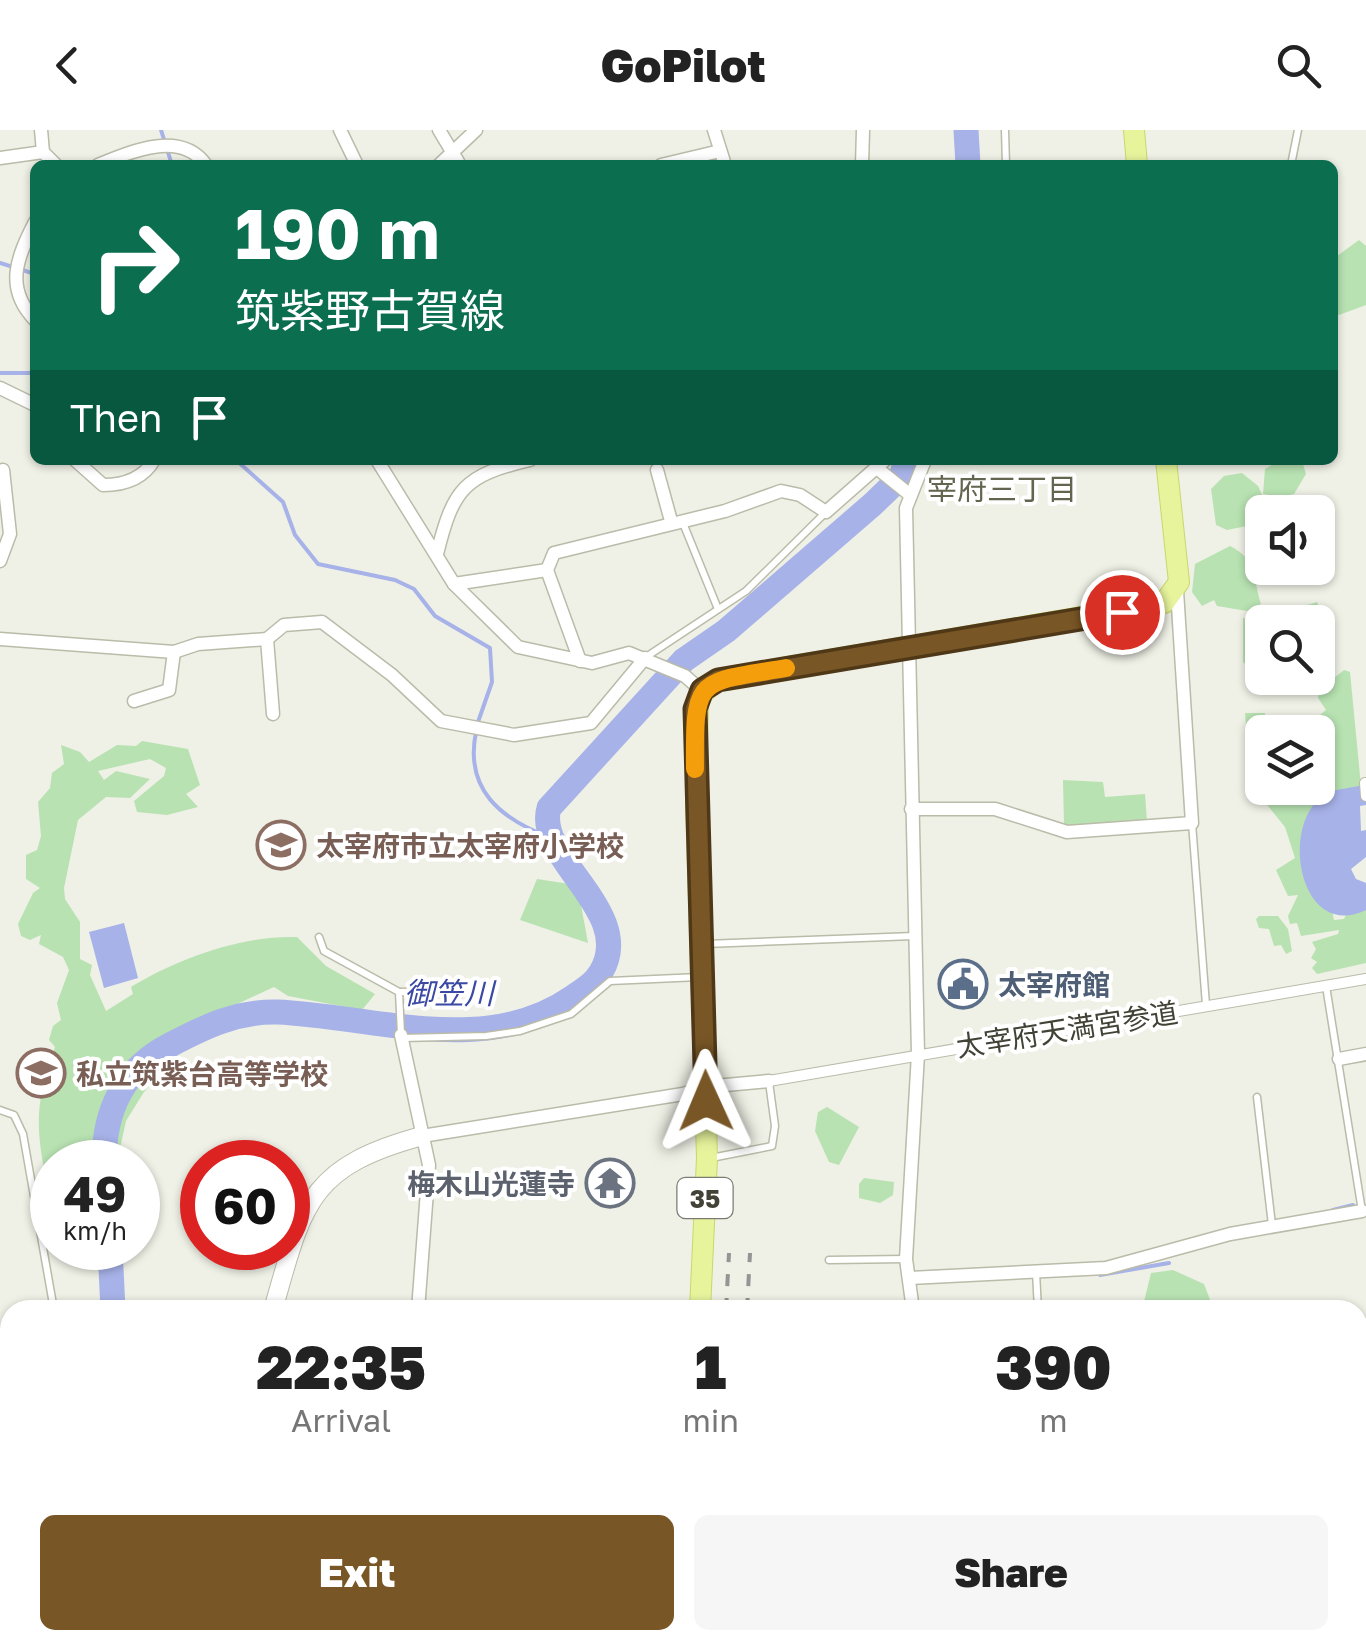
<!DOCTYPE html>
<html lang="en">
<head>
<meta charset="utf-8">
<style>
  body { margin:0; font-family:"Golos Text","Noto Sans JP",sans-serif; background:#f6f6f6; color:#222; height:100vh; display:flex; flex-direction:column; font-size:38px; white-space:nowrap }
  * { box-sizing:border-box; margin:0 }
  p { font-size:32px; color:#767676 }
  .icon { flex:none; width:55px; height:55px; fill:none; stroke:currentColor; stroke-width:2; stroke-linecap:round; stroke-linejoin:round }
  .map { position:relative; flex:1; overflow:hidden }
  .drawer { position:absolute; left:0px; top:1170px; width:1368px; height:350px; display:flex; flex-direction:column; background:#fff; border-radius:30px 30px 0 0; box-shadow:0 2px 8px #0004 }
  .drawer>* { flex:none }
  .banner { position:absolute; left:30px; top:30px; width:1308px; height:305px; border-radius:15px; box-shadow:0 2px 8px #0004; background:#0b6e4f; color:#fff; overflow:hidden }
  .controls { position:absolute; left:1245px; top:365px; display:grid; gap:20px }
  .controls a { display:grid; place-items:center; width:90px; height:90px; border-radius:15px; background:#fff; box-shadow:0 2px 8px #0004; font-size:50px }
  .speed { position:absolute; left:30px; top:1010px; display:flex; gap:20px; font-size:50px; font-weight:700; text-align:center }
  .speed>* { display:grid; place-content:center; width:130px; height:130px; border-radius:50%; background:#fff; box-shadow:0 2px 8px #0004; line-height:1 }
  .speed small { font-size:25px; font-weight:400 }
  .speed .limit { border:15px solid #d22; background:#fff; color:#111 }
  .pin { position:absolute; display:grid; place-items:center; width:85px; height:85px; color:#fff; margin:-42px; border:5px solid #fff; border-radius:50%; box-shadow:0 2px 10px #0007 }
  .me { position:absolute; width:110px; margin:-55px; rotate:359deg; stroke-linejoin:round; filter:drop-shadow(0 0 8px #0008) }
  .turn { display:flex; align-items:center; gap:35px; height:210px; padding:0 40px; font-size:45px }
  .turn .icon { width:130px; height:130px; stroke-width:2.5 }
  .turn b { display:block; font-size:70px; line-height:85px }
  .then { display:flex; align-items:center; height:95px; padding:0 40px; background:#0003; gap:20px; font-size:38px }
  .eta { display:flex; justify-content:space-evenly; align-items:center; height:170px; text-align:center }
  .eta b { font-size:60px; font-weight:800; line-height:70px }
  .action { display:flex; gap:20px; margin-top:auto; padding:20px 40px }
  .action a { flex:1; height:115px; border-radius:15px; background:#795625; color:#fff; font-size:40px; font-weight:800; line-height:115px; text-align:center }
  .action a+a { background:#f6f6f6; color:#222 }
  header { display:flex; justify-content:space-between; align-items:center; height:130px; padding:0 40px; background:#fff; font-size:45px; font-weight:800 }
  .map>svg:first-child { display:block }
  .green { fill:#b8e2b2 }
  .water { fill:#a7b2e8 }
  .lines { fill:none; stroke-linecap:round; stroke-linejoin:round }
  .stream { stroke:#a7b2e8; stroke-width:4 }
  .river { stroke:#a7b2e8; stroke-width:25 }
  .service-casing { stroke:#babba9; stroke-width:9 }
  .pedestrian-casing { stroke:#babba9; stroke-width:12 }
  .minor-casing { stroke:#babba9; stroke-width:15 }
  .tertiary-casing { stroke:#babba9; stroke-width:20 }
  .primary-casing { stroke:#c9d76d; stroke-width:22 }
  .service { stroke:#fff; stroke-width:6 }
  .pedestrian { stroke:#fff; stroke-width:10 }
  .minor { stroke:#fff; stroke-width:12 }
  .tertiary { stroke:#fff; stroke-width:18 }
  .primary { stroke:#e7f49c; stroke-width:20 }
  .rail { stroke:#949494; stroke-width:4; stroke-dasharray:12 12; stroke-linecap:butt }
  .route-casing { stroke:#4f3818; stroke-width:25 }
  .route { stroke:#795625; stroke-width:18 }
  .slow { stroke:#f59e0b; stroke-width:18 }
  .labels { text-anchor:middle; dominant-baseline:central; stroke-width:8; stroke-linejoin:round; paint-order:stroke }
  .shield { fill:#fff; stroke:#7b7b72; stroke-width:2.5 }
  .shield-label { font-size:25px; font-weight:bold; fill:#424336 }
  .education-label { font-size:28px; font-weight:bold; fill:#785e54; stroke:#fff; text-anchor:start }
  .service-label { font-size:28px; font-weight:bold; fill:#4e5e75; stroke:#fff; text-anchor:start }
  .street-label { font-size:28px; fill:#424336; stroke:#fff }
  .worship-label { font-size:28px; font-weight:bold; fill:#5b616d; stroke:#fff; text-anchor:end }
  .neighbourhood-label { font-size:30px; fill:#64654e; stroke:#fff }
  .water-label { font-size:30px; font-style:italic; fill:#3a49a4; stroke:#fff }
</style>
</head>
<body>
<header><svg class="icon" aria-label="back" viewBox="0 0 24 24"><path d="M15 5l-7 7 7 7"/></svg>GoPilot<svg class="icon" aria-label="search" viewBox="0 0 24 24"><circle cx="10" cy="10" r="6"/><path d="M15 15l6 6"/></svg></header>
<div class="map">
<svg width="1366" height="1520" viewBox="0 0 1366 1520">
  <rect width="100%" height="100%" fill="#eff1e6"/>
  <!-- green -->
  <g class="green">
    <polygon points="1359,110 1366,116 1366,175 1339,185 1333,182 1333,129"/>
    <polygon points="1310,330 1303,334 1306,344 1294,364 1280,367 1263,364 1265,339 1278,331"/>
    <polygon points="1242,343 1258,356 1270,382 1262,382 1262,412 1252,395 1227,400 1216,395 1211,359 1224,346"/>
    <path d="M1230,416C1257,429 1253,449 1261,474L1247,481L1217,476L1214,470L1202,476L1192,462L1195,434Z"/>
    <polygon points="1317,472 1322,484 1317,487 1329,499 1331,530 1318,529 1318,492 1280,492 1301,477"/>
    <polygon points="1260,485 1264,486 1260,542 1266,549 1258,553 1257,546 1245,548 1250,538 1243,532 1243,488 1255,489"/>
    <polygon points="1344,540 1350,542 1361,656 1328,666 1312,687 1334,790 1344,789 1349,777 1366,770 1366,833 1317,844 1312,838 1317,832 1311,828 1316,819 1312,812 1338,804 1339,800 1301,806 1297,793 1290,794 1288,786 1298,765 1288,766 1276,740 1295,728 1285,697 1264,671 1270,658 1308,658 1309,665 1325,645 1318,633 1319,603 1309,594 1326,580 1318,568 1319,560"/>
    <polygon points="1245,583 1265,583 1262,642 1248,639 1246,613 1254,610 1247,607"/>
    <path d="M142,611L188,619L200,655L186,664L198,677L167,685L137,682L134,671L164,646L166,638L150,629L98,641L104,650L116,641L150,649L130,668L106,667L78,690L64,758L65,769L80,792V829L92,835L90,845L106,881L133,864L131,857C177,829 242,805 297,807L326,836L375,864L362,880L288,866L274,857L192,895L175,930L144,962L126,991L117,1032H52V1056L47,1054C35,995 35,975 55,917L49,910L53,896L61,890L57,873L69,840L63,827L39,814L41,805L30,810L21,806L18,794L33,763L40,758L26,749V725L37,720L41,706L38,672L50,658L52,643L64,634L61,615L80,622L89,632L117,615L136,616Z"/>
    <polygon points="1063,650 1103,652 1105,667 1145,664 1147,692 1064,696"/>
    <polygon points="537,749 570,754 581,775 588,813 520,790"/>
    <polygon points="1259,786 1278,786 1288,799 1292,821 1286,824 1281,815 1274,816 1269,799 1259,798 1256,789"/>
    <polygon points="827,977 859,997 839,1035 829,1032 815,1001 818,982"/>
    <polygon points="864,1048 894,1052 893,1065 880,1073 859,1068 859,1054"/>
    <polygon points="1173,1140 1204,1154 1214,1180 1142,1180 1151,1143"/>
    <polygon points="1366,1195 1366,1480 1358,1476 1358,1206"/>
  </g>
  <!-- water -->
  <g class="water">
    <path d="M1366,654V675L1360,676L1361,701L1366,700V727L1351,739L1356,749L1366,753V780C1297,813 1278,687 1328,663C1339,658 1354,658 1366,654Z"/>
    <polygon points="124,793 138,848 104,858 89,802"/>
  </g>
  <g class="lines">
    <!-- stream -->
    <g class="stream">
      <polyline points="161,0 172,35"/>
      <polyline points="0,133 35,144"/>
      <polyline points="0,243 35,243"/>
      <polyline points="236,330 283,372 295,405 318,434 395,450 414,459 435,486 490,518 492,552 478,592"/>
      <path d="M476,602C464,660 501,689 551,708"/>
      <polyline points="1333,1080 1353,1075"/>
      <polyline points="1100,1145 1169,1133"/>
    </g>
    <!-- river -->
    <g class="river">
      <polyline points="966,0 968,35"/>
      <path d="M104,1032C104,982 123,939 170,915C204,897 237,881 277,882C374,886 486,928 573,867C583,860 594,854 601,842C637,782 534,728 549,678L684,530L726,501L873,374L901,347L906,330"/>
      <polyline points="110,1118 113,1180"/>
      <polyline points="0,1458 10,1452"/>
    </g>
    <!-- service casing -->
    <g class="service-casing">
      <g id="service">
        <polyline points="1005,0 1006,35"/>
        <polyline points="1291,35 1298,0"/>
        <polyline points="683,393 718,479"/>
        <polyline points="646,527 746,461 826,382"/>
        <polyline points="1192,693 1206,875"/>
        <polyline points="319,807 324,821 399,862 401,904"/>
        <polyline points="705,814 914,806"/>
        <polyline points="1326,856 1362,1081"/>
        <polyline points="399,862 442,861"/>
        <polyline points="402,908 486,906 520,901 571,884 610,851 699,847"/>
        <polyline points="1257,967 1272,1095"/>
        <polyline points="0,980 14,985 23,1004 54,1180"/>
        <polyline points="711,1028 772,1016 775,996 769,952"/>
        <polyline points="829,1130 906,1129"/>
        <polyline points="1036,1142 1038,1180"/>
        <polyline points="500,1520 501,1510"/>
        <polyline points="856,1520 856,1510"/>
      </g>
    </g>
    <!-- pedestrian casing -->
    <g class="pedestrian-casing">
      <g id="pedestrian">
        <polyline points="1365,653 1366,666"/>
        <polyline points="769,951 1366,849"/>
      </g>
    </g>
    <!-- minor casing -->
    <g class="minor-casing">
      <g id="minor">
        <polyline points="41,0 43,22 56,35"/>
        <polyline points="340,0 357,35"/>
        <polyline points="439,0 460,35"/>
        <polyline points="714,0 725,35"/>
        <polyline points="0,28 43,22"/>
        <path d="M98,35C132,21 181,0 206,35"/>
        <polyline points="439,35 476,0"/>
        <polyline points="661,35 720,21"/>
        <polyline points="862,35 863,0"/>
        <path d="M35,92C17,127 4,158 35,190"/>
        <polyline points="0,258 35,275"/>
        <path d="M75,330L103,355C124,355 143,349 154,330"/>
        <polyline points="377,330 454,454 518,517 592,533 629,523 685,546 702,561"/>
        <polyline points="878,339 909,364"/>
        <polyline points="657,340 671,391"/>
        <path d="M437,424C453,359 464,345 530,330"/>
        <polyline points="0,431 10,404 3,340"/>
        <polyline points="454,454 547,440"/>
        <polyline points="0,509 174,522 198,514 267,509 284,495 322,492 392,545 441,591 514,605 591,593 645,528"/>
        <polyline points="267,509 273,584"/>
        <polyline points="580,531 547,440 554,423 725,381 781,361 800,365 826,382 885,330"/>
        <polyline points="134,571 169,560 174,522"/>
        <polyline points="911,679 995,679 1067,702 1192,693 1177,461"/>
        <polyline points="401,905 429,1035 418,1180"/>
        <polyline points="1339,929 1366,924"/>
        <polyline points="422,1006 683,964 704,957 769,951"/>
        <polyline points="910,1148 1106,1138 1230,1104 1362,1081"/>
        <polyline points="913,1180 906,1129 918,924 906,378 925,330"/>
        <polyline points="0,1431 10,1425"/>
        <polyline points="936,1510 938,1520"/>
        <polyline points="1177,1510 1179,1520"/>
        <polyline points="1243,1510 1256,1520"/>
        <polyline points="391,1520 392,1510"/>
      </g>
    </g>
    <!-- tertiary casing -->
    <g class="tertiary-casing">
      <g id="tertiary">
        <path d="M273,1180C303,1074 308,1037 422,1006"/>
        <polyline points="176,1520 179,1510"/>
      </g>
    </g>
    <!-- primary casing -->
    <g class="primary-casing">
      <g id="primary">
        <polyline points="1134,0 1137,35"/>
        <polyline points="700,1180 707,1028 696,672 698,568 718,549 1164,473 1179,452 1166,330"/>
        <polyline points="657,1520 660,1510"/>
      </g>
    </g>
    <!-- service -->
    <use href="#service" class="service"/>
    <!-- pedestrian -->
    <use href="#pedestrian" class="pedestrian"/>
    <!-- minor -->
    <use href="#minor" class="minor"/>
    <!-- tertiary -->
    <use href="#tertiary" class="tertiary"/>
    <!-- primary -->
    <use href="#primary" class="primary"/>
    <!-- rail -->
    <g class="rail">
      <polyline points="726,1180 729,1123"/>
      <polyline points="747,1180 750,1123"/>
      <polyline points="710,1520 711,1510"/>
    </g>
  </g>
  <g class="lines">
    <!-- route casing -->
    <g class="route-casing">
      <polyline id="route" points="706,971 695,579 702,560 718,550 1122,482"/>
    </g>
    <!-- route -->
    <use href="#route" class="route"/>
    <!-- slow -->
    <path class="slow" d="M695,639C694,545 697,553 786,538"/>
  </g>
  <!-- icons -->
  <defs>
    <g id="school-ring" transform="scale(2.5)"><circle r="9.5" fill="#fff" stroke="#8d6e63" stroke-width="1.5"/><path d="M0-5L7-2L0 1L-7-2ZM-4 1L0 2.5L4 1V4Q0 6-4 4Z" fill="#8d6e63"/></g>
    <g id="civic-ring" transform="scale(2.5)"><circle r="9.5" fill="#fff" stroke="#5c6f8a" stroke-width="1.5"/><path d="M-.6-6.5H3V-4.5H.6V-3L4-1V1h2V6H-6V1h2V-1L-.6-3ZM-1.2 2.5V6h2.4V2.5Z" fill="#5c6f8a"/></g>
    <g id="temple-ring" transform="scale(2.5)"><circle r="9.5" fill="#fff" stroke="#6b7280" stroke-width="1.5"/><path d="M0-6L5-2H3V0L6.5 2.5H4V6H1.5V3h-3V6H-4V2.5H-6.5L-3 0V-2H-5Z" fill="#6b7280"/></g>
  </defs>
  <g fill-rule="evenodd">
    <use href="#school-ring" x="281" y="715"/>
    <use href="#civic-ring" x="963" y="854"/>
    <use href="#school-ring" x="41" y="943"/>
    <use href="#temple-ring" x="610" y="1053"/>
  </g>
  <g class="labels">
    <!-- shield labels -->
    <rect class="shield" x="677.5" y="1048" width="55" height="40" rx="8"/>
    <g class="shield-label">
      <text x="705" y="1068">35</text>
    </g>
    <!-- education labels -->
    <g class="education-label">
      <text x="316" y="715">太宰府市立太宰府小学校</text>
      <text x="76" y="943">私立筑紫台高等学校</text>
    </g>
    <!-- service labels -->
    <g class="service-label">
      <text x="998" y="854">太宰府館</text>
    </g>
    <!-- street labels -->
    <g class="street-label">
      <text transform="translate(1067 899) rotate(-9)">太宰府天満宮参道</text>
    </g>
    <!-- worship labels -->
    <g class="worship-label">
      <text x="575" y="1053">梅木山光蓮寺</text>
    </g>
    <!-- neighbourhood labels -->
    <g class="neighbourhood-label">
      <text x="1002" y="359">宰府三丁目</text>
    </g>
    <!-- water labels -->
    <g class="water-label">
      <text x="449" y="863">御笠川</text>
    </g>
  </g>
</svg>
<div class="controls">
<a><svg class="icon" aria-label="sound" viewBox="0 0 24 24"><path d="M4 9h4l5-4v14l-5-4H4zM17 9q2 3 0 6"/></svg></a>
<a><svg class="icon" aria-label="search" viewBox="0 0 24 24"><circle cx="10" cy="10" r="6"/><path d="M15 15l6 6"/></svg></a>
<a><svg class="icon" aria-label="layers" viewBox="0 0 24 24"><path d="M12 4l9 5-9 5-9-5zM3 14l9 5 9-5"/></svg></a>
</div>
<div class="speed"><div>49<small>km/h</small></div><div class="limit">60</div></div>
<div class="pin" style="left:1122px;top:482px;background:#d93025"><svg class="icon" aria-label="arrive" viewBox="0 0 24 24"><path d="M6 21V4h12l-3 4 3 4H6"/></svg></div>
<svg class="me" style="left:706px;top:971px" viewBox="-20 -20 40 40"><path d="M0-17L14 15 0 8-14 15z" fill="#795625" stroke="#fff" stroke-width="4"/></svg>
<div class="banner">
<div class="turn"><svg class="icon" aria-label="right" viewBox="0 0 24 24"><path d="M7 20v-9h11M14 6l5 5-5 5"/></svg><div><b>190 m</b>筑紫野古賀線</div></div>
<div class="then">Then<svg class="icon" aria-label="arrive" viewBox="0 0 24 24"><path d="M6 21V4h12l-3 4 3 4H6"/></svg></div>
</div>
<section class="drawer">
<div class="eta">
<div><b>22:35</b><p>Arrival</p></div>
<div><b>1</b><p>min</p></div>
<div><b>390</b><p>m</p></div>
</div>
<div class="action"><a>Exit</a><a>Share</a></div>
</section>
</div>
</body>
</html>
